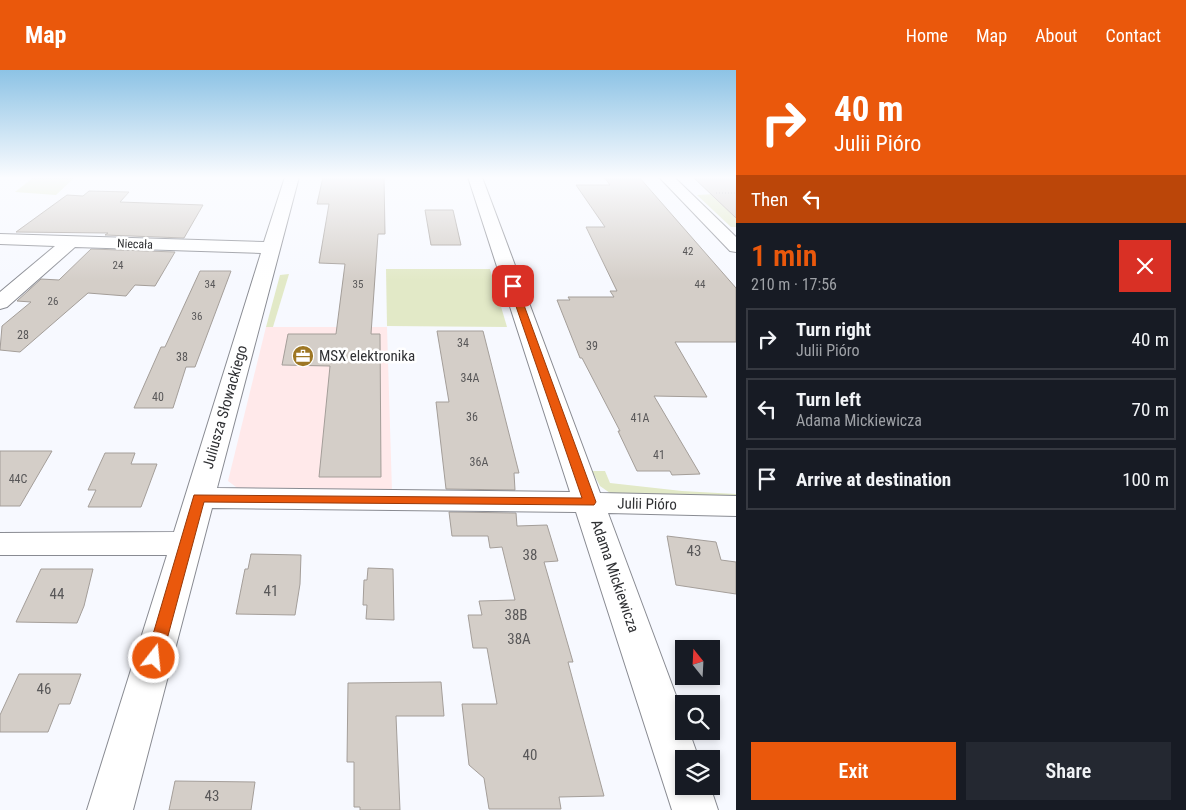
<!DOCTYPE html>
<html lang="en">
<head>
<meta charset="utf-8">
<style>
  body { margin:0; font-family:"Roboto Condensed",sans-serif; background:#242831; color:#f1f3f6; height:100vh; display:flex; flex-direction:column; font-size:19px; white-space:nowrap }
  * { box-sizing:border-box; margin:0 }
  p { font-size:16px; color:#9ea1a6 }
  .icon { flex:none; width:28px; height:28px; fill:none; stroke:currentColor; stroke-width:2; stroke-linecap:round; stroke-linejoin:round }
  .map { position:relative; flex:1; overflow:hidden }
  .sheet { display:flex; flex-direction:column; background:#171b24; width:450px }
  .sheet>* { flex:none }
  .hud { background:#ea580c; color:#fff; overflow:hidden }
  .needle { width:32px; rotate:342deg }
  .controls { position:absolute; left:675px; top:570px; display:grid; gap:10px }
  .controls a { display:grid; place-items:center; width:45px; height:45px; border-radius:0px; background:#171b24; box-shadow:0 2px 8px #0003; font-size:25px }
  .pin { position:absolute; display:grid; place-items:center; width:42px; height:42px; color:#fff; margin:-21px; border-radius:10px; box-shadow:0 2px 8px #0006 }
  .me { position:absolute; width:55px; margin:-28px; rotate:16deg; stroke-linejoin:round; filter:drop-shadow(0 0 4px #0008) }
  .turn { display:flex; align-items:center; gap:18px; height:105px; padding:0 15px; font-size:22px }
  .turn .icon { width:65px; height:65px; stroke-width:2.5 }
  .turn b { display:block; font-size:35px; line-height:42px }
  .then { display:flex; align-items:center; height:48px; padding:0 15px; background:#0003; gap:10px; font-size:19px }
  .round { display:grid; place-items:center; flex:none; width:52px; height:52px; border-radius:0px; background:#242831 }
  .overview { display:flex; align-items:center; justify-content:space-between; height:85px; padding:0 15px }
  h1 { font-size:30px; font-weight:600; line-height:38px; color:#ea580c }
  .action { display:flex; gap:10px; margin-top:auto; padding:10px 15px }
  .action a { flex:1; height:58px; border-radius:0px; background:#ea580c; color:#fff; font-size:20px; font-weight:600; line-height:58px; text-align:center }
  .action a+a { background:#242831; color:#f1f3f6 }
  ul { padding:0; list-style:none }
  li { display:flex; align-items:center; gap:15px; height:62px; margin:0 10px 8px; padding:0 5px; border:2px solid #363941; border-radius:0px }
  li div { flex:1 }
  li b { display:block; font-size:19px }
  li em { font-style:normal }
  header { display:flex; align-items:center; gap:30px; box-sizing:border-box; height:70px; padding:0 25px; background:#ea580c; color:#fff }
  header strong { font-size:24px }
  nav { display:flex; gap:28px; margin-inline-start:auto; font-size:18px }
  main { display:flex; flex:1; min-height:0 }
  .map>svg:first-child { display:block }
  .commercial { fill:#ffe9ea }
  .green { fill:#e2e9c7 }
  .building { fill:#d4cec8; stroke:#a49e99 }
  .lines { fill:none; stroke-linecap:round; stroke-linejoin:round }
  .minor-casing { stroke:#898b92; stroke-width:2 }
  .path { stroke:#9b9da1; stroke-width:2; stroke-dasharray:0.5 2.5; stroke-linecap:butt }
  .minor { fill:#fff; fill-rule:evenodd }
  .route { fill:#ea580c; stroke:#983908 }
  .labels { text-anchor:middle; dominant-baseline:central; stroke-width:5; stroke-linejoin:round; paint-order:stroke }
  .far-number-label { font-size:11px; fill:#595859 }
  .far-street-label { font-size:12px; fill:#303134; stroke:#fff }
  .number-label { font-size:12px; fill:#595859 }
  .poi-label { font-size:15px; fill:#303134; stroke:#fff; text-anchor:start }
  .street-label { font-size:15px; fill:#303134; stroke:#fff }
  .near-number-label { font-size:15px; fill:#595859 }
</style>
</head>
<body>
<header>
<strong>Map</strong>
<nav><a>Home</a><a>Map</a><a>About</a><a>Contact</a></nav>
</header>
<main>
<div class="map">
<svg width="736" height="740" viewBox="0 0 736 740">
  <rect width="100%" height="100%" fill="#f7f9ff"/>
  <!-- commercial -->
  <polygon class="commercial" points="266,257 387,257 392,422 240,420 228,411"/>
  <!-- green -->
  <g class="green">
    <polygon points="34,107 75,107 56,125 15,122"/>
    <polygon points="736,123 713,126 733,145 736,145 736,157 731,157 697,125"/>
    <polygon points="386,199 490,199 507,257 387,256"/>
    <polygon points="289,204 273,257 266,257 280,205"/>
    <polygon points="592,401 605,401 610,413 682,421 736,424 736,428 610,423 600,416"/>
  </g>
  <!-- building -->
  <g class="building">
    <polygon points="323,107 384,107 385,164 378,164 371,264 380,264 381,407 319,407 330,296 282,295 288,264 336,264 345,194 319,193 329,134 317,134"/>
    <polygon points="604,107 639,107 736,218 736,272 675,272 707,327 654,326 700,404 672,405 670,401 637,401 618,361 620,361 582,288 580,288 557,230 570,230 568,227 614,227 610,221 617,221 586,157 605,157 576,115 610,115"/>
    <polygon points="693,107 736,107 736,148"/>
    <polygon points="89,121 129,122 120,132 203,135 184,168 105,165 108,163 16,162 67,125 83,126"/>
    <polygon points="425,140 453,140 461,175 431,175"/>
    <polygon points="91,179 175,182 155,216 135,215 126,226 88,223 20,282 0,280 2,256 31,232 17,231 41,209 59,210"/>
    <polygon points="200,201 231,201 195,297 186,297 173,338 134,338 161,277 165,277"/>
    <polygon points="437,261 483,261 519,403 514,403 515,420 446,419 436,332 449,332"/>
    <polygon points="0,381 52,381 20,436 0,436"/>
    <polygon points="105,383 135,383 131,394 157,394 141,437 88,437 96,420 88,420"/>
    <polygon points="449,442 516,443 517,456 547,455 558,491 544,492 573,592 568,592 604,726 559,727 561,739 489,739 484,708 469,695 462,634 497,634 487,578 473,578 468,545 482,545 479,531 515,530 502,477 490,478 488,466 452,466"/>
    <polygon points="667,466 716,472 721,490 736,492 736,524 676,515"/>
    <polygon points="251,484 301,485 300,514 295,545 236,544 245,499 248,499"/>
    <polygon points="368,498 393,499 394,550 366,549 367,535 363,535 364,510 367,510"/>
    <polygon points="41,499 93,499 84,536 77,553 16,552"/>
    <polygon points="19,604 81,604 70,634 59,634 48,662 0,662 0,645"/>
    <polygon points="441,612 444,646 396,646 400,740 360,740 360,737 354,737 354,692 347,692 348,613"/>
    <polygon points="175,711 255,712 251,740 169,740"/>
  </g>
  <g class="lines">
    <!-- minor casing -->
    <g class="minor-casing">
      <g id="minor">
        <polygon points="285,107 299,107 217,418 570,422 468,107 482,107 600,423 736,426 736,446 608,443 684,647 684,661 689,661 699,689 684,689 684,716 710,716 718,740 672,740 576,442 212,438 133,740 87,740 167,485 0,485 0,463 174,462 261,183 75,177 7,237 0,239 0,222 55,176 0,174 0,164 264,172"/>
        <polygon points="659,107 674,107 736,167 736,182 730,181"/>
      </g>
    </g>
    <!-- path -->
    <polyline class="path" points="716,123 736,123"/>
    <!-- minor -->
    <use href="#minor" class="minor"/>
  </g>
  <!-- sky -->
  <linearGradient id="sky" x2="0" y2="1"><stop stop-color="#8dc3e5"/><stop offset="0.51" stop-color="#fbfcff"/><stop offset="1" stop-color="#fbfcff" stop-opacity="0"/></linearGradient>
  <rect width="736" height="211" fill="url(#sky)"/>
  <!-- route -->
  <polygon class="route" points="513,213 517,216 596,432 594,435 204,432 162,588 160,592 154,594 149,592 146,588 194,425 582,428 509,216"/>
  <!-- icons -->
  <defs>
    <g id="office-disc" transform="scale(1.125)"><circle r="9.5" fill="#9e7724" stroke="#fff"/><path d="M-6-3h4V-5.5h4V-3h4V5H-6ZM-1-4.5V-3h2v-1.5ZM-6 0V1H6V0Z" fill="#fff"/></g>
  </defs>
  <g fill-rule="evenodd">
    <use href="#office-disc" x="303" y="286"/>
  </g>
  <g class="labels">
    <!-- far-number labels -->
    <g class="far-number-label">
      <text x="688" y="181">42</text>
      <text x="118" y="195">24</text>
      <text x="210" y="214">34</text>
      <text x="358" y="214">35</text>
      <text x="700" y="214">44</text>
      <text x="53" y="231">26</text>
      <text x="197" y="246">36</text>
    </g>
    <!-- far-street labels -->
    <g class="far-street-label">
      <text transform="translate(135 174) rotate(2)">Niecała</text>
    </g>
    <!-- number labels -->
    <g class="number-label">
      <text x="23" y="265">28</text>
      <text x="463" y="273">34</text>
      <text x="592" y="276">39</text>
      <text x="182" y="287">38</text>
      <text x="470" y="308">34A</text>
      <text x="158" y="327">40</text>
      <text x="472" y="347">36</text>
      <text x="640" y="348">41A</text>
      <text x="659" y="385">41</text>
      <text x="479" y="392">36A</text>
      <text x="18" y="409">44C</text>
    </g>
    <!-- poi labels -->
    <g class="poi-label">
      <text x="319" y="286">MSX elektronika</text>
    </g>
    <!-- street labels -->
    <g class="street-label">
      <text transform="translate(225 337) rotate(-74)">Juliusza Słowackiego</text>
      <text transform="translate(647 434) rotate(1)">Julii Pióro</text>
      <text transform="translate(615 506) rotate(71)">Adama Mickiewicza</text>
    </g>
    <!-- near-number labels -->
    <g class="near-number-label">
      <text x="694" y="481">43</text>
      <text x="530" y="485">38</text>
      <text x="271" y="521">41</text>
      <text x="57" y="524">44</text>
      <text x="516" y="545">38B</text>
      <text x="519" y="569">38A</text>
      <text x="44" y="619">46</text>
      <text x="530" y="685">40</text>
      <text x="212" y="726">43</text>
    </g>
  </g>
</svg>
<div class="controls">
<a><svg class="needle" viewBox="-14 -14 28 28"><path d="M0-13l5 13h-10z" fill="#e53935"/><path d="M0 13l5-13h-10z" fill="#9ea1a6"/></svg></a>
<a><svg class="icon" aria-label="search" viewBox="0 0 24 24"><circle cx="10" cy="10" r="6"/><path d="M15 15l6 6"/></svg></a>
<a><svg class="icon" aria-label="layers" viewBox="0 0 24 24"><path d="M12 4l9 5-9 5-9-5zM3 14l9 5 9-5"/></svg></a>
</div>
<div class="pin" style="left:513px;top:216px;background:#d93025"><svg class="icon" aria-label="arrive" viewBox="0 0 24 24"><path d="M6 21V4h12l-3 4 3 4H6"/></svg></div>
<svg class="me" style="left:154px;top:588px" viewBox="-20 -20 40 40"><circle r="17" fill="#ea580c" stroke="#fff" stroke-width="3"/><path d="M0-11L8 9 0 5-8 9z" fill="#fff"/></svg>
</div>
<section class="sheet">
<div class="hud">
<div class="turn"><svg class="icon" aria-label="right" viewBox="0 0 24 24"><path d="M7 20v-9h11M14 6l5 5-5 5"/></svg><div><b>40 m</b>Julii Pióro</div></div>
<div class="then">Then<svg class="icon" aria-label="left" viewBox="0 0 24 24"><path d="M17 20v-9H6M10 6l-5 5 5 5"/></svg></div>
</div>
<div class="overview"><div><h1>1 min</h1><p>210 m · 17:56</p></div><a class="round" style="background:#d93025;color:#fff"><svg class="icon" aria-label="close" viewBox="0 0 24 24"><path d="M6 6l12 12M18 6L6 18"/></svg></a></div>
<ul>
<li><svg class="icon" aria-label="right" viewBox="0 0 24 24"><path d="M7 20v-9h11M14 6l5 5-5 5"/></svg><div><b>Turn right</b><p>Julii Pióro</p></div><em>40 m</em></li>
<li><svg class="icon" aria-label="left" viewBox="0 0 24 24"><path d="M17 20v-9H6M10 6l-5 5 5 5"/></svg><div><b>Turn left</b><p>Adama Mickiewicza</p></div><em>70 m</em></li>
<li><svg class="icon" aria-label="arrive" viewBox="0 0 24 24"><path d="M6 21V4h12l-3 4 3 4H6"/></svg><div><b>Arrive at destination</b></div><em>100 m</em></li>
</ul>
<div class="action"><a>Exit</a><a>Share</a></div>
</section>
</main>
</body>
</html>
